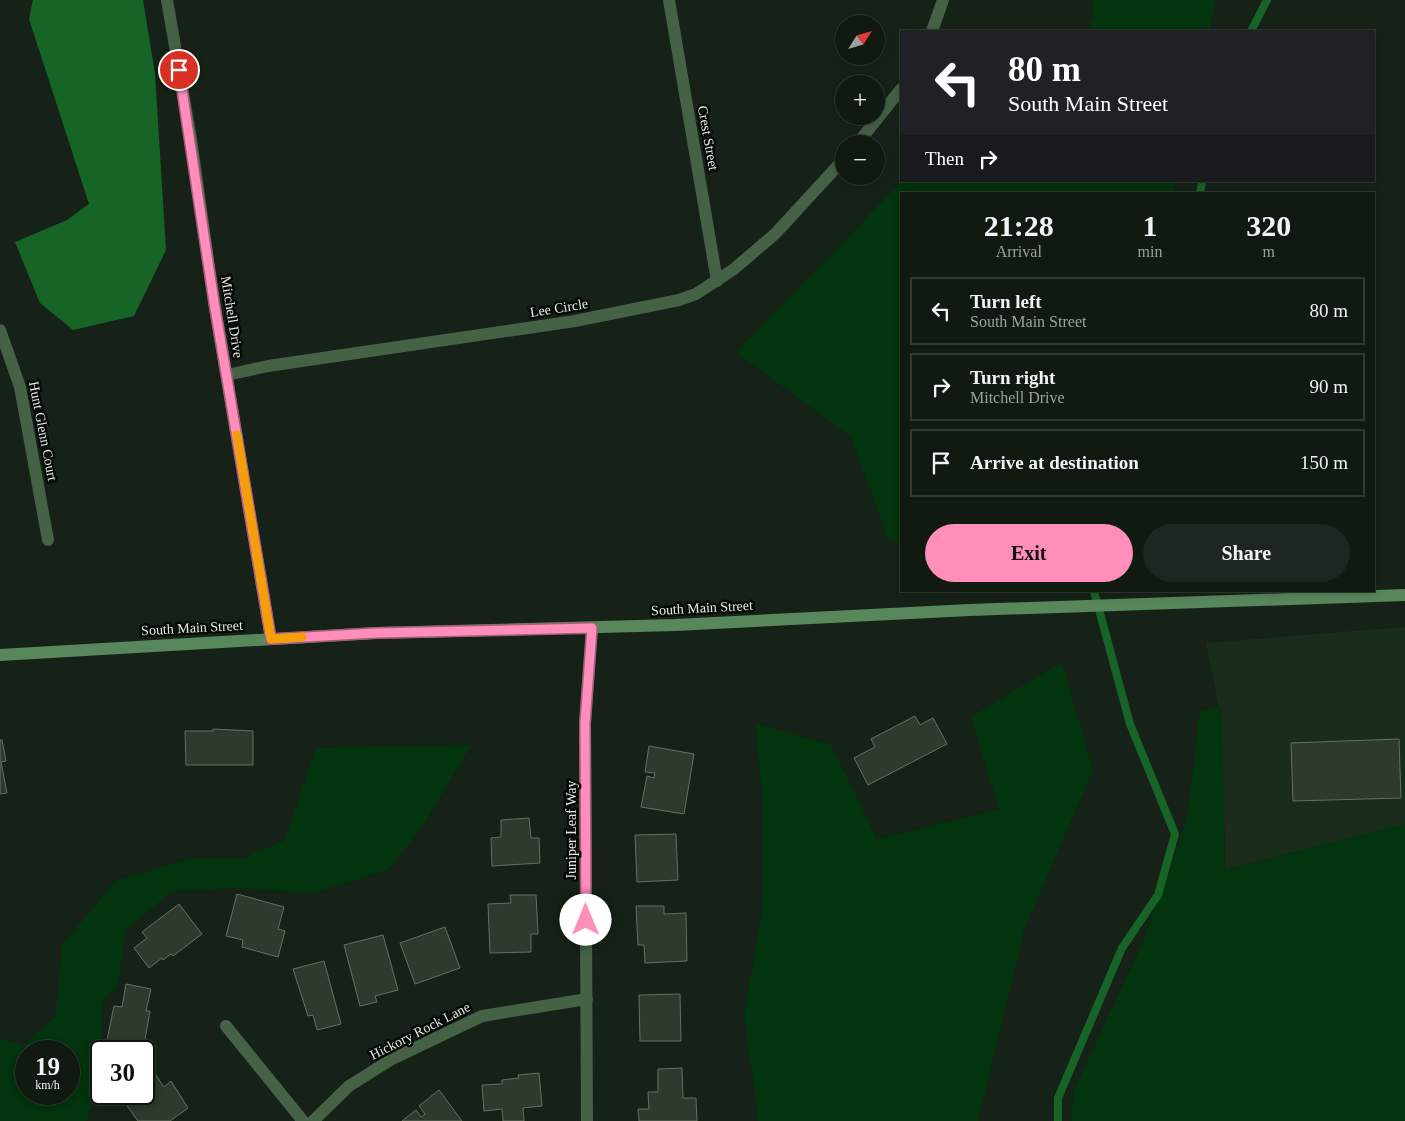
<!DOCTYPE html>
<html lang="en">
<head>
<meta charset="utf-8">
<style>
  body { margin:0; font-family:Georgia,serif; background:#1e271f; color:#f1f3f6; height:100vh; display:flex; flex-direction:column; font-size:19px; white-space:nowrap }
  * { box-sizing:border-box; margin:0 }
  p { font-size:16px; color:#9ca19f }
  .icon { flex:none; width:28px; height:28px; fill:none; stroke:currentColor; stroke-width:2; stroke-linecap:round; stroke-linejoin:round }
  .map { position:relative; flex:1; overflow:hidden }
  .side { position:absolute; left:900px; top:192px; width:475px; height:400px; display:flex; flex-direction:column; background:#101a11; border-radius:0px; box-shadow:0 2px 8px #0003,0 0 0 1px #303831 }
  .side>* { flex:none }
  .top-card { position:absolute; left:900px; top:30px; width:475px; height:152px; border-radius:0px; box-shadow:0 2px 8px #0003,0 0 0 1px #303831; background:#202124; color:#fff; overflow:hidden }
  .needle { width:32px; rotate:53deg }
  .fabs { position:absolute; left:835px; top:15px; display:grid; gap:10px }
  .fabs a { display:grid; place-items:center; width:50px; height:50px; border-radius:50%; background:#101a11; box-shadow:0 2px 8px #0003,0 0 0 1px #303831; font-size:25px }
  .speed { position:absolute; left:15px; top:1040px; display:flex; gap:10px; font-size:25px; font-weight:700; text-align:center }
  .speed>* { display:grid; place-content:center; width:65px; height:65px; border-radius:50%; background:#101a11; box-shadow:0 2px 8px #0003,0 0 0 1px #303831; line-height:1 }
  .speed small { font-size:12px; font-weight:400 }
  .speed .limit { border:2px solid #111; border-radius:8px; background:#fff; color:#111 }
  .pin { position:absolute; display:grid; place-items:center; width:42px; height:42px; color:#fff; margin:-21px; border:2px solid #fff; border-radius:50%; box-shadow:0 1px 5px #0007 }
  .me { position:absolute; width:55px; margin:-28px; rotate:0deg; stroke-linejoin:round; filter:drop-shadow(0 0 4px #0008) }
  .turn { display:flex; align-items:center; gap:18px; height:105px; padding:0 25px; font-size:22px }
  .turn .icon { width:65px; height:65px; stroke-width:2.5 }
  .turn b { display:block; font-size:35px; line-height:42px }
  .then { display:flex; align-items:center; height:48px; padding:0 25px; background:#0003; gap:10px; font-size:19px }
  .eta { display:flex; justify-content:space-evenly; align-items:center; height:85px; text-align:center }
  .eta b { font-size:30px; font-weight:700; line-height:35px }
  .primary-button { display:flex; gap:10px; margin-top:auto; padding:10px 25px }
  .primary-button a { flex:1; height:58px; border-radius:30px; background:#ff8eba; color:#111; font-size:20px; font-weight:700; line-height:58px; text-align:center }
  .primary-button a+a { background:#1e271f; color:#f1f3f6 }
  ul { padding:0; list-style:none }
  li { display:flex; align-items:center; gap:15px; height:68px; margin:0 10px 8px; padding:0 15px; border:2px solid #303831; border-radius:0px }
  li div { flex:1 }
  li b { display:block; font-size:19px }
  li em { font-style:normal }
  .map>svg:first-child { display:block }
  .built { fill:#1a2c1b }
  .green { fill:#02340d; fill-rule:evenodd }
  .water { fill:#176526 }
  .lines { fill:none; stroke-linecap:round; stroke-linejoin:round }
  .stream { stroke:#176526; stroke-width:8 }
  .building { fill:#2d3a2d; stroke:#637163 }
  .street { stroke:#456146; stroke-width:12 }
  .secondary { stroke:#58875c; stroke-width:12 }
  .route-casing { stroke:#a65c79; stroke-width:12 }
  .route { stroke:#ff8eba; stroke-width:9 }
  .slow { stroke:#f59e0b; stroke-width:9 }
  .labels { text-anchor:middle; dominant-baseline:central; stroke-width:5; stroke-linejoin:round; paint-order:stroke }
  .street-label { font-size:14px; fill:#e4ede5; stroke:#060a06 }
</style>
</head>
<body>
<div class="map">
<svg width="1405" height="1121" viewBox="0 0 1405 1121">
  <rect width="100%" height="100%" fill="#162217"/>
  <!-- built -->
  <polygon class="built" points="1405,627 1405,824 1225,870 1222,722 1206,643"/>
  <!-- green -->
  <g class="green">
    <polygon points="1093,0 1216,0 1209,31 1087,31 1094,17"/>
    <polygon points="902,181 1176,181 1173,194 901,194 901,541 889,541 851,437 736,352"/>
    <polygon points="1062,662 1093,770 1024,930 978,1121 759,1121 744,1017 762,912 763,806 756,723 831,745 877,839 999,809 971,717"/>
    <polygon points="1219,706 1222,722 1225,870 1405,824 1405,1121 1071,1121 1074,1090 1142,944 1187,820 1200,711"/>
    <path d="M471,745L420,830L388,870L313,893L236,888L172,891L125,931L118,987L103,999L101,1081L86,1121H0V1038L22,1046L55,1017L63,944L115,881L189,859L243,858L285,840L316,748ZM69,1051V1094H26V1051Z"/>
  </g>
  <!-- water -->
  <polygon class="water" points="33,0 143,0 155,74 166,250 134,316 73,330 40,303 15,242 67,220 89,204 29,19"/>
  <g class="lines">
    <!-- stream -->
    <g class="stream">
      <polyline points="1251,31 1267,0"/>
      <polyline points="1200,194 1202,181"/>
      <polyline points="1058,1121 1058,1098 1122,948 1158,895 1175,834 1130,724 1094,591"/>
    </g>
  </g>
  <!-- building -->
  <g class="building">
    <polygon points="915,716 920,725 933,718 947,744 868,785 854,758 875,747 871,739"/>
    <polygon points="213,729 253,731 253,765 186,765 185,731 213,731"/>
    <polygon points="1399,739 1401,798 1293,801 1291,743"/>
    <polygon points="0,740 2,740 6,761 1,762 7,793 0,794"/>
    <polygon points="649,746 694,754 684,814 641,807 647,776 654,778 655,773 645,772"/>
    <polygon points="529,818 531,838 539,838 540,863 492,866 491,838 501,837 501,820"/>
    <polygon points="676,834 678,880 637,882 635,835"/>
    <polygon points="237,894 284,907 278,929 285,931 278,957 242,947 243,940 226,936"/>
    <polygon points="510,895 536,895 538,934 531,934 531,952 490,953 488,904 511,903"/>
    <polygon points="179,904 202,934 173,956 171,954 163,960 162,958 149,968 134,948 147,938 142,932"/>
    <polygon points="636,906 664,906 664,914 686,913 687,961 645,963 644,945 638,945"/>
    <polygon points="445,927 460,968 415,984 400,943"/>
    <polygon points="383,935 398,990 375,996 377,1002 360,1006 344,945"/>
    <polygon points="324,961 341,1024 317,1030 313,1015 308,1016 293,969"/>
    <polygon points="126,984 151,989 146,1011 150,1011 143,1051 105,1050 114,1006 122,1007"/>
    <polygon points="680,994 681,1041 640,1041 639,995"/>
    <polygon points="682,1068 683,1098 696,1098 697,1121 639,1121 638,1109 649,1109 648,1092 658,1092 658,1069"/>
    <polygon points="154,1072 164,1087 171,1081 188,1108 170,1121 138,1121 120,1096 123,1094 144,1094 144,1079"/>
    <polygon points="539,1073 542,1106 523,1108 524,1121 503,1121 502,1109 484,1111 482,1085 502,1084 502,1080 519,1078 518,1075"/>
    <polygon points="439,1090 462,1121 402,1121 416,1110 421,1117 425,1114 419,1106"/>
  </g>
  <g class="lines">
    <!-- street -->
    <g class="street">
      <polyline points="167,0 191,139 214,302 271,639"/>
      <polyline points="669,0 717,281"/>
      <polyline points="932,31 943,0"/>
      <polyline points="857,144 901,89"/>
      <polyline points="0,330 20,387 48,540"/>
      <polyline points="227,375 268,366 575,321 679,300 696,294 734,269 775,234 844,159"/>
      <polyline points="226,1026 303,1121"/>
      <polyline points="313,1121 349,1086 392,1059 482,1016 587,999"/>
      <polyline points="587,1121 585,723 592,628"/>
    </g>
    <!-- secondary -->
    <polyline class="secondary" points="0,655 376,633 675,625 970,610 1405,595"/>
  </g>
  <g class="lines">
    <!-- route casing -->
    <g class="route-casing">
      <polyline id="route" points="179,70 214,302 271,639 376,633 592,628 585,723 586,920"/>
    </g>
    <!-- route -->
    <use href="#route" class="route"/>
    <!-- slow -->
    <polyline class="slow" points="237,435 271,639 302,637"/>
  </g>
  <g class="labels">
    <!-- street labels -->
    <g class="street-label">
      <text transform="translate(708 138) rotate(80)">Crest Street</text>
      <text transform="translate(559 308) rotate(-9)">Lee Circle</text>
      <text transform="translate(232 317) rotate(81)">Mitchell Drive</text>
      <text transform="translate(43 431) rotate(79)">Hunt Glenn Court</text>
      <text transform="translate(702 608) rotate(-3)">South Main Street</text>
      <text transform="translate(192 628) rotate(-3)">South Main Street</text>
      <text transform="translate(571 830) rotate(-90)">Juniper Leaf Way</text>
      <text transform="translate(420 1031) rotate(-27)">Hickory Rock Lane</text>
    </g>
  </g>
</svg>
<div class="fabs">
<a><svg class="needle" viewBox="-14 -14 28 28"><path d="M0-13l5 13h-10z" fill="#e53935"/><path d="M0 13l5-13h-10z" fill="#9ca19f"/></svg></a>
<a>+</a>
<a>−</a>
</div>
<div class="speed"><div>19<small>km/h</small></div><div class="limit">30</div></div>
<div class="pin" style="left:179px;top:70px;background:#d93025"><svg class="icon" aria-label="arrive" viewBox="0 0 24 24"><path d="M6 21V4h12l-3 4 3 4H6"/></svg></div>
<svg class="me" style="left:586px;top:920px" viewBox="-20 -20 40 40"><circle r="19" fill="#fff"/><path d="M0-13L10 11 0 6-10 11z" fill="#ff8eba"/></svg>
<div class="top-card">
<div class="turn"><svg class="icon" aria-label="left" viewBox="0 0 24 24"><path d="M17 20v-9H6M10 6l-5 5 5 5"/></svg><div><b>80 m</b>South Main Street</div></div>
<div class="then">Then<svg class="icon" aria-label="right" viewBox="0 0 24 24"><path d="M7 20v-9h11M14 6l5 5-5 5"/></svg></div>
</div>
<section class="side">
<div class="eta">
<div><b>21:28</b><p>Arrival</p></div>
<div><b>1</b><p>min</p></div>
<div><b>320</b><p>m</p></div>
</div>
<ul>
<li><svg class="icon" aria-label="left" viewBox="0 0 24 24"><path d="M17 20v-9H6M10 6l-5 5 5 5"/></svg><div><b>Turn left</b><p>South Main Street</p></div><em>80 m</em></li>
<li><svg class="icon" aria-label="right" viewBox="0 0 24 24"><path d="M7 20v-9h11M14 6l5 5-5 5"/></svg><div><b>Turn right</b><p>Mitchell Drive</p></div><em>90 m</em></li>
<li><svg class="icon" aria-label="arrive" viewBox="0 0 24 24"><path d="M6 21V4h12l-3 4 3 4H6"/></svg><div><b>Arrive at destination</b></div><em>150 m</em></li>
</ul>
<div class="primary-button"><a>Exit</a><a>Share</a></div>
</section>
</div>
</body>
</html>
